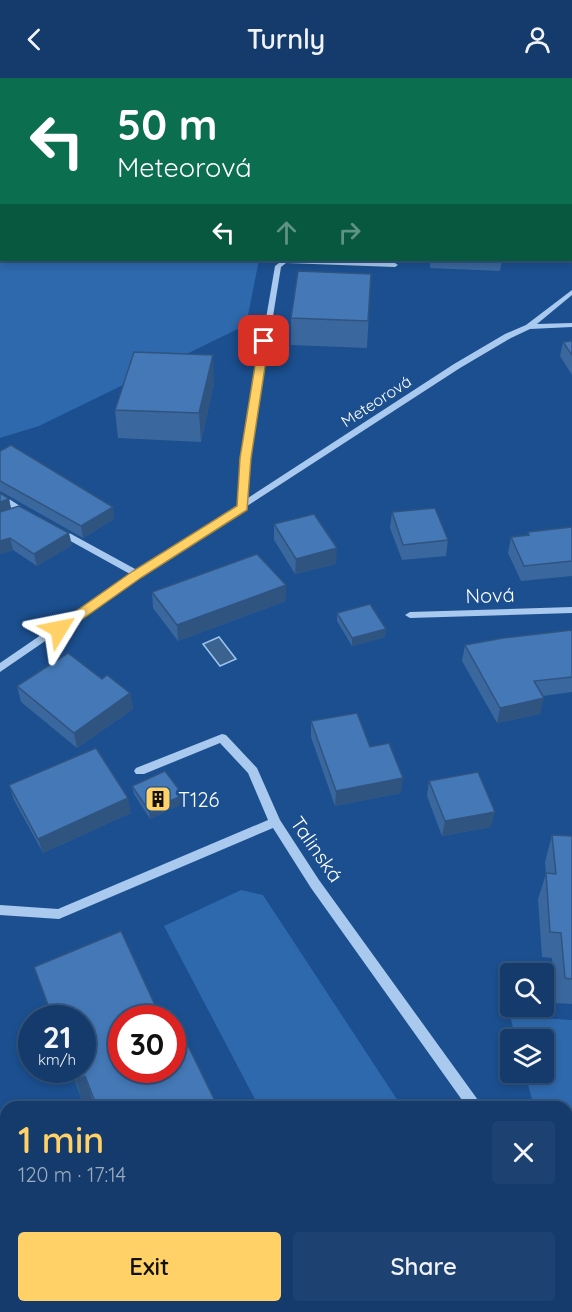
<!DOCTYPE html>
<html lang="en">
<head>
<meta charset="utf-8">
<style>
  body { margin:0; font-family:Quicksand,sans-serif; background:#1d4271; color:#f1f3f6; height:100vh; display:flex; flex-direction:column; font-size:22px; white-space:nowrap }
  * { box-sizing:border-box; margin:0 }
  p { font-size:20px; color:#9dadc1 }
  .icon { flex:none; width:33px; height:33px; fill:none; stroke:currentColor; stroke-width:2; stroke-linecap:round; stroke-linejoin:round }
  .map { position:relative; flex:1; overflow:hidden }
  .side { position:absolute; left:0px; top:1023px; width:573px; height:212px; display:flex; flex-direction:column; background:#143b6b; border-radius:18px 18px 0 0; box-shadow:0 3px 9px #0003,0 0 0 2px #33557e }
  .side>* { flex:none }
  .guide { position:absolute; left:0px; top:0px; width:573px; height:183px; box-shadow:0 3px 9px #0003,0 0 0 2px #33557e; background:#0b6e4f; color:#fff; overflow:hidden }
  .controls { position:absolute; left:500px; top:885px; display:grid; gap:12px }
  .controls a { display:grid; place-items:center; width:54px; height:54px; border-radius:6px; background:#143b6b; box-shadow:0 3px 9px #0003,0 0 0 2px #33557e; font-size:30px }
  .speed { position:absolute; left:18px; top:927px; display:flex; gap:12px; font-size:30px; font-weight:700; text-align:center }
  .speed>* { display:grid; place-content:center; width:78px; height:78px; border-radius:50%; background:#143b6b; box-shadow:0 3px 9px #0003,0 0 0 2px #33557e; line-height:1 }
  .speed small { font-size:15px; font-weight:400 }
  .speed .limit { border:9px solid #d22; background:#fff; color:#111 }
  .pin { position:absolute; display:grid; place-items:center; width:51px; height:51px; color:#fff; margin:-26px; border-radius:12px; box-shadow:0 3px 9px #0006 }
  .me { position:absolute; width:66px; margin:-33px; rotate:55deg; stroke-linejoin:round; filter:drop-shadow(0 0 4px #0008) }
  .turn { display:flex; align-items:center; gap:21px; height:126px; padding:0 18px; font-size:27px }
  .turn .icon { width:78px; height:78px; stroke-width:2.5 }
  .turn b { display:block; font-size:42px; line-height:51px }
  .lanes { display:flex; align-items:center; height:57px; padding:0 18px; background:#0003; justify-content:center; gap:30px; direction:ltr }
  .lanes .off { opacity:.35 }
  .round { display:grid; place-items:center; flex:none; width:63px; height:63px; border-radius:6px; background:#1d4271 }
  .headline { display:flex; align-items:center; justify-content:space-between; height:102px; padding:0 18px }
  h1 { font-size:36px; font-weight:600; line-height:45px; color:#ffd166 }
  .action { display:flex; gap:12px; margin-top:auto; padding:12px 18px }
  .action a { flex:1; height:69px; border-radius:6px; background:#ffd166; color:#111; font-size:24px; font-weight:600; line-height:69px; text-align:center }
  .action a+a { background:#1d4271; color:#f1f3f6 }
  header { display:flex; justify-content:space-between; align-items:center; height:78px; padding:0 18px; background:#143b6b; font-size:27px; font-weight:600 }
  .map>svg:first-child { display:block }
  .green { fill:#2e69ad }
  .water { fill:#3c6290; stroke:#9cc4f0; stroke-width:1.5 }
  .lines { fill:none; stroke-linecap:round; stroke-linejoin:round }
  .minor { fill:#a9c9ee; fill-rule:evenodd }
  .wall { fill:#3a679d }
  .shaded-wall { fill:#305480 }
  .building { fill:#4478b7; stroke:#305480; stroke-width:1.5; fill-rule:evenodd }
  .route { fill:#ffd166; stroke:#a68842; stroke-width:1.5 }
  .labels { text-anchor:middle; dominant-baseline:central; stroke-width:6; stroke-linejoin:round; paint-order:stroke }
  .far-street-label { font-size:16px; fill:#fff; stroke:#1b4f8f }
  .street-label { font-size:20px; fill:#fff; stroke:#1b4f8f }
  .poi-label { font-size:20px; fill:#fff; stroke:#1b4f8f; text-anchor:start }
</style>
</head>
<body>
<header><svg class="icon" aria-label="back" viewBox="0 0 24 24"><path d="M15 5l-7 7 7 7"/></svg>Turnly<svg class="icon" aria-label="person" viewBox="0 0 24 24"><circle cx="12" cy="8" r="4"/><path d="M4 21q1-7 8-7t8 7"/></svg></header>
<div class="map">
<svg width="572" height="1234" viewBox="0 0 572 1234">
  <rect width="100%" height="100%" fill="#1b4f8f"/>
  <!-- green -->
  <g class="green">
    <polygon points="0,141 2,182 259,182 246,247 39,348 0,360"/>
    <polygon points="241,812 263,817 402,1029 259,1029 164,848"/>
    <polygon points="510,938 572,942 572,1095 567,1095 567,1029 534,1029 525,995 543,994 543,962 516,961"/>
    <polygon points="567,1173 572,1179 572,1234 368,1234 365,1229 567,1228"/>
  </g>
  <!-- water -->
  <polygon class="water" points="219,559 236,581 220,588 203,566"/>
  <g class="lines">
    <!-- minor -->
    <g class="minor">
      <polygon points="202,0 210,2 204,2"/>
      <polygon points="365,0 377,0 360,2"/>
      <rect x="0" y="81" width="2" height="4"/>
      <polygon points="283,182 395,185 398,187 395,189 286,185 281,189 250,380 248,420 454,286 505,256 526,247 572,212 572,217 537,246 572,245 572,249 530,251 511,260 460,290 247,428 246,431 242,432 140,498 0,594 0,585 130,496 56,455 54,453 56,451 62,451 137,492 239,426 242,380 275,188"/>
      <polygon points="0,415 26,432 26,436 20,436 0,422"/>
      <polygon points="572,529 572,535 410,540 405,537 410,534"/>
      <polygon points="222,656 226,657 257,690 280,742 319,802 483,1029 467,1029 311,810 273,750 59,841 0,837 0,827 58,831 268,742 248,695 220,665 144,696 136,696 134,693 136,690"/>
      <polygon points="0,1073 6,1077 6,1104 0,1100"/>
      <polygon points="45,1228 61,1228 63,1234 47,1234"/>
    </g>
  </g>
  <!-- wall -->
  <g class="wall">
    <polygon points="506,0 572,0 572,32 572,2 506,2"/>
    <polygon points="430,182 502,182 500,193 430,190"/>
    <polygon points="371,196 367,270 291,267 291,240"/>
    <polygon points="572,263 572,297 560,278 563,264"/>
    <polygon points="214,305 201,364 118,360 115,332"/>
    <polygon points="0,373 114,441 83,460 0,413"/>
    <polygon points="9,421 11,430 72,467 37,488 13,472 0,476"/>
    <polygon points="392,434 448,462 446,478 402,482 390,450"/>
    <polygon points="274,446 336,486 295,496 274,462"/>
    <polygon points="572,449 572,498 521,503 508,475 511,459 527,458 528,454"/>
    <polygon points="152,514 286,523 178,563 153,530"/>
    <polygon points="337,535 385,559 352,568 337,543"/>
    <polygon points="572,552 572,614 543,618 540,636 497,645 462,583 465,567"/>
    <polygon points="102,601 130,615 133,631 77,670 21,624 17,608"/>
    <polygon points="311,643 370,669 401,715 335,728 311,659"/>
    <polygon points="429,703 491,749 442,758 427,718"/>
    <polygon points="9,707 131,735 43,775 14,722"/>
    <polygon points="132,708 183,717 184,725 150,741 134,716"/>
    <polygon points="552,757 572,758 572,926 555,925 552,880 542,879 538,821 546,796 545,784"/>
    <polygon points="34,889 160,938 218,1029 96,1029 92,1021 83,1025 71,992 82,992 82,940 52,940"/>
  </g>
  <!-- shaded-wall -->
  <g class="shaded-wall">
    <polygon points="213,277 214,305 201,364 199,335"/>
    <polygon points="9,421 11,432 0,437 0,424"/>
    <polygon points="113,429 114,441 83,460 81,448"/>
    <polygon points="69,455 72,467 37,488 34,476"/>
    <polygon points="10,460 13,472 0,476 0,463"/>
    <polygon points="337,470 336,486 295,496 296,481"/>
    <polygon points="286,507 286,523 178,563 177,547"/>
    <polygon points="386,551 385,559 352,568 352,560"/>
    <polygon points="130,615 133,631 77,670 74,655"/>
    <polygon points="544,620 540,636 497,645 500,630"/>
    <polygon points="403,700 401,715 335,728 336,713"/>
    <polygon points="183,717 184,725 150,741 149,733"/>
    <polygon points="128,720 131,735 43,775 38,761"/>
    <polygon points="495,734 491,749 442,758 445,743"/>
    <polygon points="85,998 92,1021 83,1025 76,1003"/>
  </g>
  <!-- building -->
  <g class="building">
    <polygon points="147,0 169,0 172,2 138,2"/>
    <polygon points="526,0 572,0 572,19 572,2 530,2"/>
    <polygon points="298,193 371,196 368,243 291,240"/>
    <polygon points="572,263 572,277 563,264"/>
    <polygon points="134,274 213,277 199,335 115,332"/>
    <polygon points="11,367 113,429 81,448 0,403 0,373"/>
    <polygon points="0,415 9,421 0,424"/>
    <polygon points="19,428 69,455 34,476 10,460 0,463 0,434"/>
    <polygon points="435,430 448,462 403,467 392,434"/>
    <polygon points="314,436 337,470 296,481 274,446"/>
    <polygon points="572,449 572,483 524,488 511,459 529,457 528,454"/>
    <polygon points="257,476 286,507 177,547 152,514"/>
    <polygon points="370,526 386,551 352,560 337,535"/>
    <polygon points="572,552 572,599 534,603 544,620 500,630 465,567 503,560"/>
    <polygon points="68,575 102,601 107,597 130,615 74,655 17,608"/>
    <polygon points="357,635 370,669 389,665 403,700 336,713 311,643"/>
    <polygon points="96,670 128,720 38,761 9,707"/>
    <polygon points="165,693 183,717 149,733 132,708"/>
    <polygon points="478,694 495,734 445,743 429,703"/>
    <polygon points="552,757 572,758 572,901 565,900 561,855 550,854 546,795 556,796"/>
    <path d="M121,853L160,938L171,933L218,1029H97L85,998L76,1003L72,992H82V940H53L34,889ZM122,940H172V992H122Z"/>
    <polygon points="262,1228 307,1228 309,1234 253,1234"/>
  </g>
  <!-- route -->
  <polygon class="route" points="264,261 269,263 251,380 247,432 142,499 64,554 55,554 55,548 133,493 237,428 240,380 259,263"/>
  <!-- icons -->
  <defs>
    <g id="building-square" transform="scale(1.35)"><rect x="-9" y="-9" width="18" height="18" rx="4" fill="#ffd166" stroke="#1b4f8f"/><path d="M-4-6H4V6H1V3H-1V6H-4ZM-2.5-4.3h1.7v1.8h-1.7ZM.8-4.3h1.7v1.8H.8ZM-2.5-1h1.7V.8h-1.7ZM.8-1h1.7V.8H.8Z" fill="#111"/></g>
  </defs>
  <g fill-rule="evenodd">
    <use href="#building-square" x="158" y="721"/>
  </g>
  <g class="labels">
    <!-- far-street labels -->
    <g class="far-street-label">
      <text transform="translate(376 323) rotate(-33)">Meteorová</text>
    </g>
    <!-- street labels -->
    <g class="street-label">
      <text transform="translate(490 517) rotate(-2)">Nová</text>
      <text transform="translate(317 771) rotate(55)">Talinská</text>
    </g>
    <!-- poi labels -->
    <g class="poi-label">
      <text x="178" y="721">T126</text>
    </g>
  </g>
</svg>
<div class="controls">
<a><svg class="icon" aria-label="search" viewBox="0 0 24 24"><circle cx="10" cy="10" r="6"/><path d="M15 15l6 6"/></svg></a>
<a><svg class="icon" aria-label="layers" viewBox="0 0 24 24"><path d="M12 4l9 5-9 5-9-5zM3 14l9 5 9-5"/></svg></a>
</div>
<div class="speed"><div>21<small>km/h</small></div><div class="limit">30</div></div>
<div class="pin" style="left:264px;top:263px;background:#d93025"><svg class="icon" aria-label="arrive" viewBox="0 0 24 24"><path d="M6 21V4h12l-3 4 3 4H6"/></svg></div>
<svg class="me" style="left:59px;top:551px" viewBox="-20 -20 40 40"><path d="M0-17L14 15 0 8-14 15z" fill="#ffd166" stroke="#fff" stroke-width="4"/></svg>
<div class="guide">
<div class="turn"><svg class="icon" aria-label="left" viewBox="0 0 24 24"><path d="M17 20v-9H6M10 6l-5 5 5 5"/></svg><div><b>50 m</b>Meteorová</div></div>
<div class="lanes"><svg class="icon" aria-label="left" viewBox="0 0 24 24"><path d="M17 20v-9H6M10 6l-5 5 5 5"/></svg><svg class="icon off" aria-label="ahead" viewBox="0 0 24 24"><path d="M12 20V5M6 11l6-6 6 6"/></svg><svg class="icon off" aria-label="right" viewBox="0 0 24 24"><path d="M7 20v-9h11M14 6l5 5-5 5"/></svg></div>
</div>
<section class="side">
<div class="headline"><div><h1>1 min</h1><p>120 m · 17:14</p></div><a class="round"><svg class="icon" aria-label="close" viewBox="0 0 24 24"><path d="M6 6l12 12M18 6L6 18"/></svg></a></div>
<div class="action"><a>Exit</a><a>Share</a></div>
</section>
</div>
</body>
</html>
